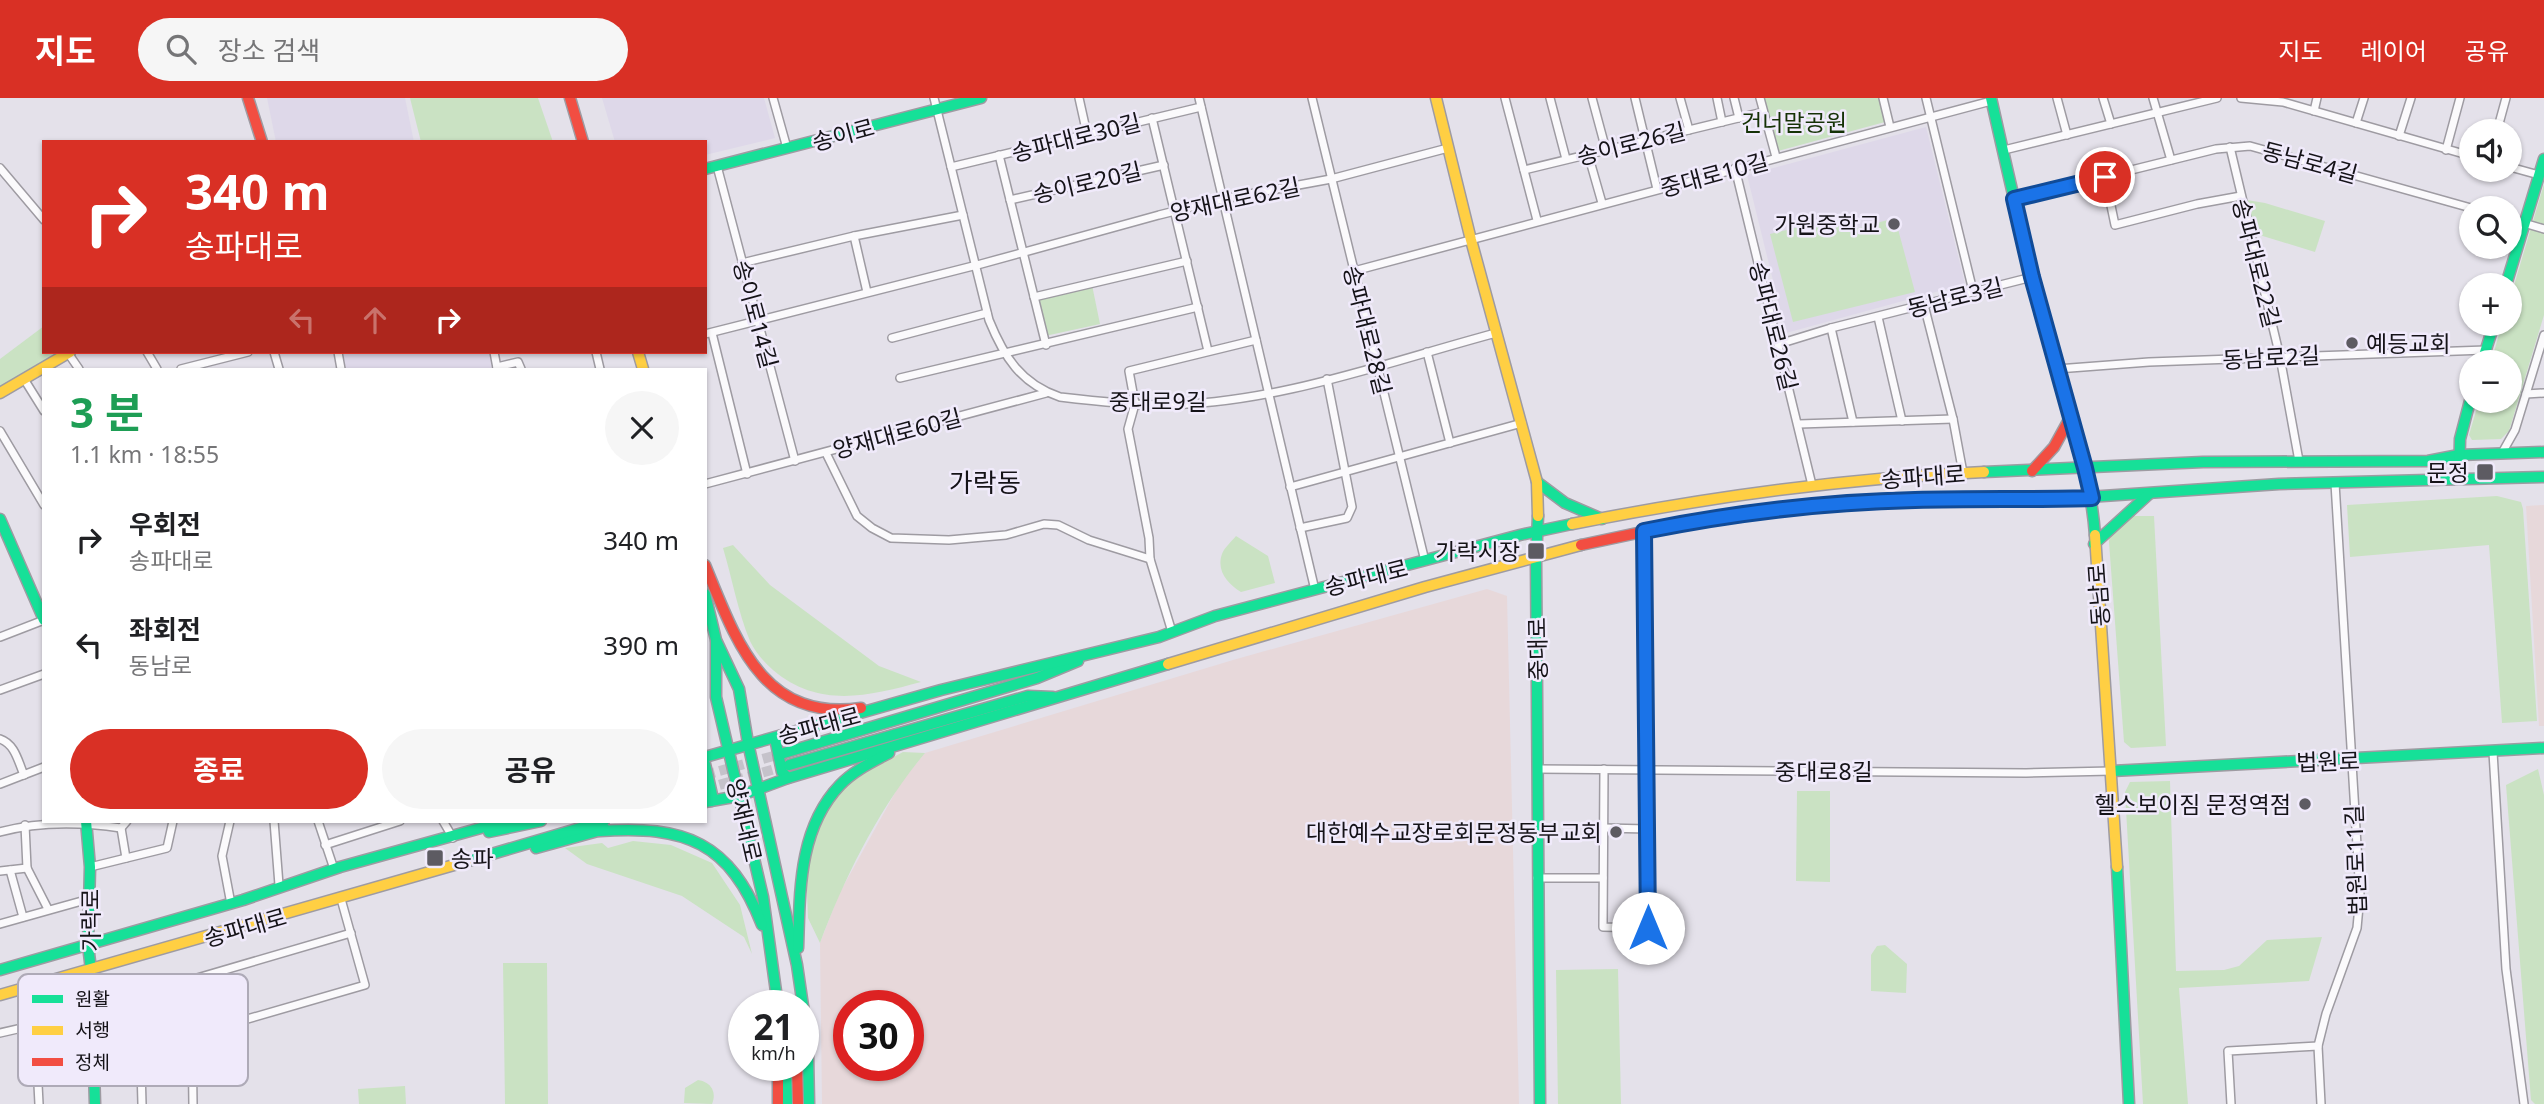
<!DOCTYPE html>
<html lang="ko">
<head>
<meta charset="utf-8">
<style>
  body { margin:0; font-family:"Noto Sans","Noto Sans KR",sans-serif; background:#f6f6f6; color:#202124; height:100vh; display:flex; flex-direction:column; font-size:26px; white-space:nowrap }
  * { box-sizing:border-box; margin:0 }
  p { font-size:23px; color:#757577 }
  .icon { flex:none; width:38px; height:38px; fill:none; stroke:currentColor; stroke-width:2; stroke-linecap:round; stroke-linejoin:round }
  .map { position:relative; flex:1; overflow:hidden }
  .details { position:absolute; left:42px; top:270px; width:665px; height:455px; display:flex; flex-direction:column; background:#fff; border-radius:0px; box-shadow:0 2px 5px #0004 }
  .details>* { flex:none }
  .banner { position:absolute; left:42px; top:42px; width:665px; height:214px; border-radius:0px; box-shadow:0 2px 5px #0004; background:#d93025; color:#fff; overflow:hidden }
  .controls { position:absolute; left:2459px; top:21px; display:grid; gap:14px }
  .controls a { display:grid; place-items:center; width:63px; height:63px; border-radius:50%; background:#fff; box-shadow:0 2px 5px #0004; font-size:35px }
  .speed { position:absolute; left:728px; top:892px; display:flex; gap:14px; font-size:35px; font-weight:700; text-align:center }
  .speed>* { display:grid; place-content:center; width:91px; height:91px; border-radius:50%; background:#fff; box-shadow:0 2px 5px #0004; line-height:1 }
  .speed small { font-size:18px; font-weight:400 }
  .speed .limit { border:10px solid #d22; background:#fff; color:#111 }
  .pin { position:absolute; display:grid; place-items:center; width:60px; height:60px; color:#fff; margin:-30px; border:4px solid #fff; border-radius:50%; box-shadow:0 2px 7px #0007 }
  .me { position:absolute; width:77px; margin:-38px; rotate:0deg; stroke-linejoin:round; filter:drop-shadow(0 0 5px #0008) }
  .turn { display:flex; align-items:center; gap:24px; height:147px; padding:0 28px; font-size:32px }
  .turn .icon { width:91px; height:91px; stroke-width:2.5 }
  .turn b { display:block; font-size:49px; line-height:60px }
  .lanes { display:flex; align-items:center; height:66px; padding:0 28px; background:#0003; justify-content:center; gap:35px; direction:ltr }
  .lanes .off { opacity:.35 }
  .round { display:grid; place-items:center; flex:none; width:74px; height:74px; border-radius:37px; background:#f6f6f6 }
  .head { display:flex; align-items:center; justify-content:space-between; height:119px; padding:0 28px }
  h1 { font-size:42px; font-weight:700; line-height:52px; color:#1e9e55 }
  .action { display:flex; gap:14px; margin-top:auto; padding:14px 28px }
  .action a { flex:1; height:80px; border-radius:42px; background:#d93025; color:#fff; font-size:28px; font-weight:700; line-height:80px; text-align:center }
  .action a+a { background:#f6f6f6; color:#202124 }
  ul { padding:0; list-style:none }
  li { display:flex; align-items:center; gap:21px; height:105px; padding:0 28px }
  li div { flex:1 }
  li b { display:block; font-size:26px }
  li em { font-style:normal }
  header { display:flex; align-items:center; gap:42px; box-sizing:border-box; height:98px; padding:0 35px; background:#d93025; color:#fff }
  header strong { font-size:33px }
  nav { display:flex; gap:38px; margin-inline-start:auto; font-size:24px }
  .search { width:490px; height:63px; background:#f6f6f6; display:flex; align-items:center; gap:18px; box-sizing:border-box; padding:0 24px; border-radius:38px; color:#757577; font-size:26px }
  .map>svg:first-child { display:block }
  .commercial { fill:#e7d8da; fill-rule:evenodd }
  .built { fill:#ded8e9 }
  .green { fill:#cae2c3 }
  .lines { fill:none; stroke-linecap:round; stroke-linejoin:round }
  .primary-tunnel { stroke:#c5c2ca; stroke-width:10; stroke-dasharray:10 5; stroke-linecap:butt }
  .street-casing { stroke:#9e9ba2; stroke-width:10 }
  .fast-casing { stroke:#9e9ba2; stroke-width:13 }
  .slow-casing { stroke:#9e9ba2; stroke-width:13 }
  .jam-casing { stroke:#9e9ba2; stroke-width:13 }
  .street { stroke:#fbfafc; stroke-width:7 }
  .fast { stroke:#16e098; stroke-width:10 }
  .slow { stroke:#ffcf43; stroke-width:10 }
  .jam { stroke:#f24e42; stroke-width:10 }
  .route-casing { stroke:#114b97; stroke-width:18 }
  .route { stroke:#1a73e8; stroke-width:12 }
  .poi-dot { fill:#5d5b62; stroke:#f0eafb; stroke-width:2.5 }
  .labels { text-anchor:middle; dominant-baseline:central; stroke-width:5; stroke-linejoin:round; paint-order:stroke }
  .park-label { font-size:23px; fill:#153206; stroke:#f0eafb }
  .street-label { font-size:23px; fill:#151318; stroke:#f0eafb }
  .poi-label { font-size:23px; fill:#151318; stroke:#f0eafb; text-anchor:end }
  .quarter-label { font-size:26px; fill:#151318; stroke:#f0eafb }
  .key { fill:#f0eafb; stroke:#aeaab7; stroke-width:2 }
  .key-label { font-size:19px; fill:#151318 }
</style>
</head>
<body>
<header>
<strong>지도</strong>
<div class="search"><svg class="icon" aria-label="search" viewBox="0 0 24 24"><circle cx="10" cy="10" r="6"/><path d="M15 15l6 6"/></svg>장소 검색</div>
<nav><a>지도</a><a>레이어</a><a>공유</a></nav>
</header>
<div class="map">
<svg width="2544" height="1006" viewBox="0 0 2544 1006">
  <rect width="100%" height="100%" fill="#e4e1ea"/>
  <!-- commercial -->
  <g class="commercial">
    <polygon points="2544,407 2544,628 2539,628 2526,408"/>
    <path d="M1487,491L1507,498L1519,1006H822L820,845L839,796L901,684L925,655L1233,562ZM849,908H908V968H849Z"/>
  </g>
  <!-- built -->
  <g class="built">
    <polygon points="267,0 405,0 414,44 276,44"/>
    <polygon points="602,0 764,0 775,40 705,57 705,44 615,44"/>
    <polygon points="1926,29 1965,186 1786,235 1747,77"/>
    <polygon points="343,254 489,254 492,271 346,271"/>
  </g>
  <!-- green -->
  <g class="green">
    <polygon points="410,0 538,0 553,44 421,44"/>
    <polygon points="1763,0 1879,0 1885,24 1778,53"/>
    <polygon points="2544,86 2544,217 2509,333 2501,341 2472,342 2469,337 2479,303 2510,303 2510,264 2491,264 2502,226 2510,226 2510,201"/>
    <polygon points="2247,102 2265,105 2325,123 2315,154 2253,135"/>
    <polygon points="1845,118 1847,133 1895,120 1915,194 1793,224 1770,136"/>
    <polygon points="1092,187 1100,226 1045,238 1036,201"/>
    <polygon points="44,228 44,254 64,254 0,292 0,261"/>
    <polygon points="2497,398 2521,404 2523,411 2537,623 2502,625 2489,447 2350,459 2347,407"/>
    <polygon points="2117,418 2154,418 2166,648 2131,650 2124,644 2108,431"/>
    <path d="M1236,438L1268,458L1275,485L1241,494C1228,486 1216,473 1222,456C1224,450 1232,443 1236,438Z"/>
    <path d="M733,447L770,487L879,568L921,584C869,598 819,611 773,572C764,564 755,554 750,543C738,514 732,480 723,450Z"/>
    <path d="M903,654L925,655C879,710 845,778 820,845L808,820L806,771L812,742L823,714L842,690L875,669Z"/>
    <polygon points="2538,671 2544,697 2544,1006 2535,1006 2531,1002 2506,687"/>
    <polygon points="2170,683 2176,873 2224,872 2239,868 2267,842 2322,839 2309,883 2179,890 2188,1006 2143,1006 2125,694 2130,684"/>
    <polygon points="1797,693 1830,693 1830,784 1796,783"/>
    <polygon points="633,743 671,747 712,765 740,807 752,856 744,839 682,798 587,766 565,750 602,745 608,750"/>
    <polygon points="1885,847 1907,866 1906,895 1871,893 1871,857 1877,848"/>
    <polygon points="503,865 547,865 548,1006 505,1006"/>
    <polygon points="1618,871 1621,1006 1558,1006 1556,872"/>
    <path d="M698,982C711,984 717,994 712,1006L684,1005L685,990Z"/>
    <polygon points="405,988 406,1006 359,1006 358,991"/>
  </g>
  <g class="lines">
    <!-- primary-tunnel -->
    <g class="primary-tunnel">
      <polyline points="705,677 784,655"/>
      <polyline points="705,691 789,667"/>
    </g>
    <!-- street casing -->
    <g class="street-casing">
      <g id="street">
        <polyline points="773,0 787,50"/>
        <path d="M934,0L989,222C1004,259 1021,286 1060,299C1094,303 1128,307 1162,307C1276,306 1387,264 1496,235"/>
        <polyline points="1079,0 1087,36"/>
        <polyline points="1199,0 1315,492"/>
        <polyline points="1312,0 1425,463"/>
        <polyline points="1505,0 1537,122"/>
        <polyline points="1550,0 1566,61"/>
        <polyline points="1592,0 1606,52"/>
        <polyline points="1635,0 1657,91"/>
        <polyline points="1680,0 1689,32"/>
        <polyline points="1717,0 1722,24"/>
        <polyline points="1734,0 1739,20"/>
        <polyline points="1760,0 1776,59"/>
        <polyline points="1883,0 1890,29"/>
        <polyline points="1926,0 1973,193"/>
        <polyline points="2057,0 2067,37"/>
        <polyline points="2103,0 2111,26"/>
        <polyline points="2153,0 2171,62"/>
        <polyline points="2241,0 2283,4 2471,58"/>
        <polyline points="2314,13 2317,0"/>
        <polyline points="1152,20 1208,253"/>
        <polyline points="2356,25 2364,0"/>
        <polyline points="2497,33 2506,0"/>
        <polyline points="2399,38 2411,0"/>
        <polyline points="2230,49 2280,259 2299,363"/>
        <polyline points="2004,52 2217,0"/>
        <polyline points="2446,52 2460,0"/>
        <polyline points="1588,56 1602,105"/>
        <polyline points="999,57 1046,247"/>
        <polyline points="717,68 795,363"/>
        <polyline points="951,69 1201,9"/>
        <polyline points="2510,69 2539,77"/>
        <polyline points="0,70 44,122"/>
        <polyline points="1735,70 1812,387"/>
        <polyline points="1524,72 1763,14"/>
        <polyline points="2105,79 2115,127 2197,106 2241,98"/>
        <polyline points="2014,101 2216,51 2250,48 2471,110"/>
        <polyline points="1010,102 1164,67"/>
        <polyline points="2510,121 2544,131"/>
        <polyline points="854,138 867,194"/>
        <polyline points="742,165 854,138 963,117"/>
        <polyline points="1354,173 1991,3"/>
        <polyline points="1034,199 1187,163"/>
        <polyline points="1924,207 1953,321 1963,375"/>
        <polyline points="1878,219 1902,323"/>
        <polyline points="1831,230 1853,324"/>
        <polyline points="712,235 747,376"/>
        <polyline points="705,236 981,166 1159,117 1223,101 1331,81 1448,50"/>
        <polyline points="892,240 987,215"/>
        <polyline points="1779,246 1831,230 2032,179"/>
        <polyline points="147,254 157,271"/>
        <polyline points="274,254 279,271"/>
        <polyline points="338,254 341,271"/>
        <polyline points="494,254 497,270"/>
        <polyline points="596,254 600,271"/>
        <polyline points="1427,254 1450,345"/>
        <polyline points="68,255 79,271"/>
        <polyline points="497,269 518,264 521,271"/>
        <polyline points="181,271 248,254"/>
        <polyline points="2057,271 2149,264 2486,252"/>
        <polyline points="900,280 1198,209"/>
        <polyline points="24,281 44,313"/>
        <polyline points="2526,296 2544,295"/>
        <polyline points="1799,326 1953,321"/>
        <polyline points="0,333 44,407"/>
        <polyline points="826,355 857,418 872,430 891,440 949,442 1006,437 1044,426 1058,427 1089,442 1150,461"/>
        <polyline points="2502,355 2515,332 2544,237"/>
        <polyline points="705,386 1046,295"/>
        <polyline points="1290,389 1522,325"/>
        <polyline points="1300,430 1347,420 1352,409 1327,281"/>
        <polyline points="1172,534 1150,461 1149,440 1128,331 1135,306 1129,273 1256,242"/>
        <polyline points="0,539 44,522"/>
        <polyline points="0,592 44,576"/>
        <path d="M0,641C15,646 18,663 24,677"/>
        <polyline points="2493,654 2506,871 2524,1006"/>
        <polyline points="1537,671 2026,675 2112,673"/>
        <polyline points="1604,671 1603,829 1648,830 1644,433"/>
        <polyline points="0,686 44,669"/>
        <polyline points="230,723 222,758 231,806"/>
        <polyline points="274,723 279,787"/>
        <polyline points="318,723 334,771"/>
        <polyline points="443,723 453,740"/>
        <polyline points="25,727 27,770 48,811"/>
        <polyline points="121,730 126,760"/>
        <polyline points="1604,730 1648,731"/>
        <path d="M0,734C40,723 80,724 121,730L127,723"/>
        <polyline points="325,747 400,723"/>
        <polyline points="90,769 167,750 173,723"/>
        <polyline points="10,772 23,819"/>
        <polyline points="0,773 27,770"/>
        <polyline points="1537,780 1603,780"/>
        <polyline points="0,826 89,801"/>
        <polyline points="0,935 35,927 39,1006"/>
        <polyline points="142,1006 139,897 351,835"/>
        <polyline points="193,1006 192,937 365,887 341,801"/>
        <polyline points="2231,1006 2228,953 2318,948"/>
        <polyline points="2321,1006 2318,948 2326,916 2357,830 2360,797 2335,385"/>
      </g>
    </g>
    <!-- fast casing -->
    <g class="fast-casing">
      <g id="fast">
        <path d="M1991,0C2009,80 2027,160 2048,240C2066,305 2090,369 2095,437"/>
        <polyline points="705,71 981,0"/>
        <polyline points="2506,187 2544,61"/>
        <polyline points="2482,264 2494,226"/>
        <polyline points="1984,374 2203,364 2428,363 2459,357 2544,354"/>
        <polyline points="2459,381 2460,341 2471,299"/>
        <polyline points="1537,384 1565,405 1602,421"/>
        <polyline points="1885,404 2059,401 2279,386 2544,379"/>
        <polyline points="1538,418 1536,461 1540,1006"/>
        <polyline points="0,421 44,522"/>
        <polyline points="2094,446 2149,396"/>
        <polyline points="705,496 716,542 739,591 748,645 797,867 803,908"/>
        <polyline points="716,544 716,599 763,799 778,908"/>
        <polyline points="780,638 776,645 782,674 788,680"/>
        <polyline points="784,655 1037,580 1078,563"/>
        <polyline points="705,659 941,592 1159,539 1215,518 1520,437 1572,426"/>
        <polyline points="705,666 712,697 711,703"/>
        <polyline points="789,667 1028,598 1053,599"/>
        <polyline points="2112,673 2544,650"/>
        <polyline points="705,704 739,698 788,680 1168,566"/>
        <polyline points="86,723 90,769 88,847 91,872 95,1006"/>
        <path d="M600,733C685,727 730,744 762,827"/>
        <polyline points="489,734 541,723"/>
        <polyline points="536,750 605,731"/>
        <polyline points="468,763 604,723"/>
        <polyline points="2117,769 2129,1006"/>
        <path d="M798,850C800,794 798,731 840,687C853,673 872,664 889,655"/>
        <polyline points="0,872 243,802 340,769 506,723"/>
        <polyline points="803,909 808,957 809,1006"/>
        <polyline points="786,968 787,1006"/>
      </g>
    </g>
    <!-- slow casing -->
    <g class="slow-casing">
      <g id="slow">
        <polyline points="1436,0 1471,142 1537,384 1538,418"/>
        <polyline points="638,254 643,271"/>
        <polyline points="0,295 70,254"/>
        <path d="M1572,426C1708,399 1846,380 1984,374"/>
        <polyline points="2095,437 2117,769"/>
        <polyline points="1168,566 1425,489 1581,447"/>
        <polyline points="0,897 468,763"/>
      </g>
    </g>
    <!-- jam casing -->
    <g class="jam-casing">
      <g id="jam">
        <polyline points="248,0 262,44"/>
        <polyline points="570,0 583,44"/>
        <polyline points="2032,373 2054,349 2070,320"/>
        <polyline points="1581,447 1675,427 1805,409 1885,404"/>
        <path d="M705,467C736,542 762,624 861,610"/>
        <polyline points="778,968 778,1006"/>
        <polyline points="797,968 798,1006"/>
      </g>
    </g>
    <!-- street -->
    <use href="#street" class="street"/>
    <!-- fast -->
    <use href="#fast" class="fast"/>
    <!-- slow -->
    <use href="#slow" class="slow"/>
    <!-- jam -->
    <use href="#jam" class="jam"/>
  </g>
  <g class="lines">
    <!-- route casing -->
    <g class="route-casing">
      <path id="route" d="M1648,830L1644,433C1733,415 1824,404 1915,402C1974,400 2033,402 2092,400L2085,370L2032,179L2014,101L2105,79"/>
    </g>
    <!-- route -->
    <use href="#route" class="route"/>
  </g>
  <!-- markers -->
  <g class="poi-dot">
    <circle cx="1894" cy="126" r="7"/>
    <circle cx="2352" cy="245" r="7"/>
    <rect x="2476" y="365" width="18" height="18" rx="3.5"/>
    <rect x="1527" y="444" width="18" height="18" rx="3.5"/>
    <circle cx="2305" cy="706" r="7"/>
    <circle cx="1616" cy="734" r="7"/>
    <rect x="426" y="751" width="18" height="18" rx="3.5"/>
  </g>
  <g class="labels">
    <!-- park labels -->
    <g class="park-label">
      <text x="1794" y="24">건너말공원</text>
    </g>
    <!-- street labels -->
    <g class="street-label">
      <text transform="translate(843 36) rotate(-15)">송이로</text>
      <text transform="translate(1076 39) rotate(-14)">송파대로30길</text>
      <text transform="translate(1631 45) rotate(-14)">송이로26길</text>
      <text transform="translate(2310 64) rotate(15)">동남로4길</text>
      <text transform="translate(1714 76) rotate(-15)">중대로10길</text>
      <text transform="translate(1087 84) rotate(-13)">송이로20길</text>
      <text transform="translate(1235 101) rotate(-12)">양재대로62길</text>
      <text transform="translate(2257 165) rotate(76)">송파대로22길</text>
      <text transform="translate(1955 199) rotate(-14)">동남로3길</text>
      <text transform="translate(756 216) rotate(75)">송이로14길</text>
      <text transform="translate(1774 228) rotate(76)">송파대로26길</text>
      <text transform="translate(1368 232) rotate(76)">송파대로28길</text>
      <text transform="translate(2271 259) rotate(-3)">동남로2길</text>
      <text x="1158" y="303">중대로9길</text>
      <text transform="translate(897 335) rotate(-15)">양재대로60길</text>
      <text transform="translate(1923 378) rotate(-4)">송파대로</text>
      <text transform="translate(1366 479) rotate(-14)">송파대로</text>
      <text transform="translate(2098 497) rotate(-94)">동남로</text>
      <text transform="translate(1537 551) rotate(-91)">중대로</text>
      <text transform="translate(819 627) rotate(-15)">송파대로</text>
      <text transform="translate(2328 663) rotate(-2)">법원로</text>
      <text x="1824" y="673">중대로8길</text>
      <text transform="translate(745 722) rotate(77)">양재대로</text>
      <text transform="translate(2355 762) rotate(-92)">법원로11길</text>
      <text transform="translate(90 822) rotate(-90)">가락로</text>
      <text transform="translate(245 829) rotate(-16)">송파대로</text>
    </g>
    <!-- poi labels -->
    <g class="poi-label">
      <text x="1880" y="126">가원중학교</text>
      <text x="2366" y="245" text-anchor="start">예등교회</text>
      <text x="2469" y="374">문정</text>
      <text x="1520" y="453">가락시장</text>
      <text x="2291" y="706">헬스보이짐 문정역점</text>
      <text x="1602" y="734">대한예수교장로회문정동부교회</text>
      <text x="451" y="760" text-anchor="start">송파</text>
    </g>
    <!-- quarter labels -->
    <g class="quarter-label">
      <text x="985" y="384">가락동</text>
    </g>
  </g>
  <!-- legend -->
  <rect x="18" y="876" width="230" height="112" rx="10" class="key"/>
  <rect x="32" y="897" width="31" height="8" fill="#16e098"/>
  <rect x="32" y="928" width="31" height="9" fill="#ffcf43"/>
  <rect x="32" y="960" width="31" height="8" fill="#f24e42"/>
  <g class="key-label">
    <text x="75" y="908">원활</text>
    <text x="75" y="939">서행</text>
    <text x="75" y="971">정체</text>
  </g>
</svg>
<div class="controls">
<a><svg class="icon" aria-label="sound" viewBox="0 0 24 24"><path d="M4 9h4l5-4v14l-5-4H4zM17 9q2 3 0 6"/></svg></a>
<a><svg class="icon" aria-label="search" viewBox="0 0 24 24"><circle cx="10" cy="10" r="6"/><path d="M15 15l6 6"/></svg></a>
<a>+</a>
<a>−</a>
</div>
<div class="speed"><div>21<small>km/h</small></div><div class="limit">30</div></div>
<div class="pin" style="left:2105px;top:79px;background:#d93025"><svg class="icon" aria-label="arrive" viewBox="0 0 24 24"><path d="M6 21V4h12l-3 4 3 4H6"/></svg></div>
<svg class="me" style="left:1648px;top:830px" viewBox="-20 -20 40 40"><circle r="19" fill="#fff"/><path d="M0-13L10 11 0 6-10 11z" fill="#1a73e8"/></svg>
<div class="banner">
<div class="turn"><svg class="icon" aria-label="right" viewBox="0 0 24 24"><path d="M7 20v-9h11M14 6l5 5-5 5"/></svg><div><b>340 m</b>송파대로</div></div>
<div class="lanes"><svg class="icon off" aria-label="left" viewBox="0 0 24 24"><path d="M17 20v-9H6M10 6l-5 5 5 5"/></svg><svg class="icon off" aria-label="ahead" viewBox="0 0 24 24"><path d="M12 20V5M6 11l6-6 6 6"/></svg><svg class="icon" aria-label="right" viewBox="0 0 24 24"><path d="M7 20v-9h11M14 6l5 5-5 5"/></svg></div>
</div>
<section class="details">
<div class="head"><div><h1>3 분</h1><p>1.1 km · 18:55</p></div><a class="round"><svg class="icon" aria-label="close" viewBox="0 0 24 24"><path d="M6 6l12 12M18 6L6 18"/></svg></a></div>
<ul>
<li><svg class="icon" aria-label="right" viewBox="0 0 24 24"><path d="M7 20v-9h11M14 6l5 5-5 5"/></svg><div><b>우회전</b><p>송파대로</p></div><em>340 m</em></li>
<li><svg class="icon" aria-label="left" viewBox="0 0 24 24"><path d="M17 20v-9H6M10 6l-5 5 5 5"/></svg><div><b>좌회전</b><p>동남로</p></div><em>390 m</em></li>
</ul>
<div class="action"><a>종료</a><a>공유</a></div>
</section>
</div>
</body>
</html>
